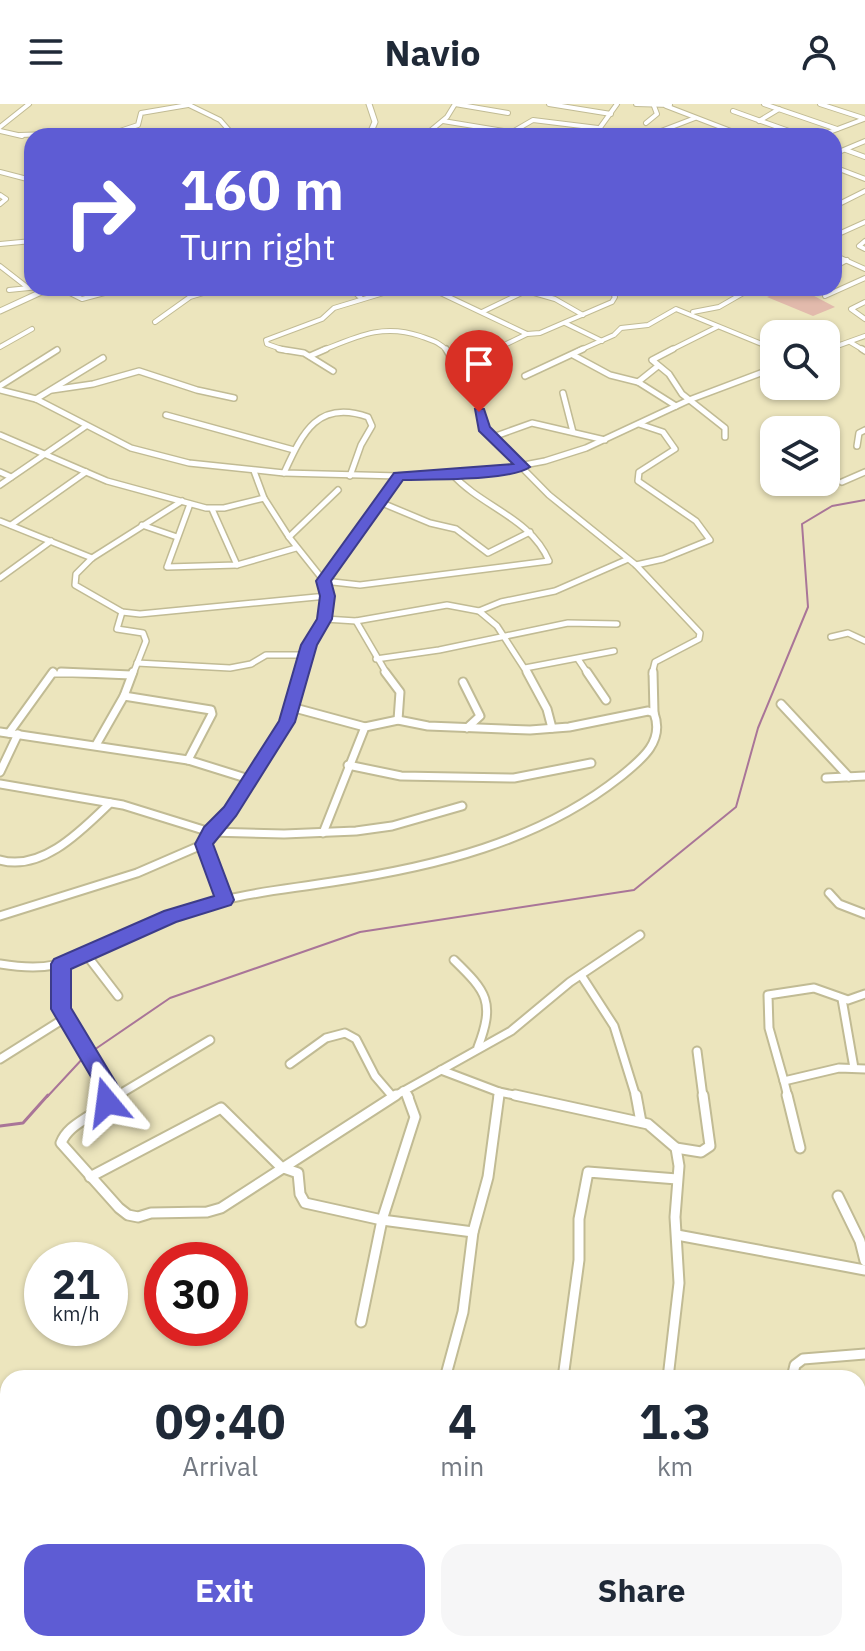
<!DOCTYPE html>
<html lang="en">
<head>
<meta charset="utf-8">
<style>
  body { margin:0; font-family:"IBM Plex Sans",sans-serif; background:#f6f6f7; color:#1f2937; height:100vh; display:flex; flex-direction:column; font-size:30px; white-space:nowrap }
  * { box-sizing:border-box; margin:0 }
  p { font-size:26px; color:#747a83 }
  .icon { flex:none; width:44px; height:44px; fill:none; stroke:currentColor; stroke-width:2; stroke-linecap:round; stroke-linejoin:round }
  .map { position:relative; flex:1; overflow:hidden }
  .side { position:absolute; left:0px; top:1266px; width:866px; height:282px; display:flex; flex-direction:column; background:#fff; border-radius:24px 24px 0 0; box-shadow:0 2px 6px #0004 }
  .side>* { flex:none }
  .hud { position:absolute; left:24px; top:24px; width:818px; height:168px; border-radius:24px; box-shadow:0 2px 6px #0004; background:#5e5cd4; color:#fff; overflow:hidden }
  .tools { position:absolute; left:760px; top:216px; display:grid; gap:16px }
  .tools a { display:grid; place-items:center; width:80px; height:80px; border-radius:16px; background:#fff; box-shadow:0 2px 6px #0004; font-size:40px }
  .speed { position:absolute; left:24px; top:1138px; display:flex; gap:16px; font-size:40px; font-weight:700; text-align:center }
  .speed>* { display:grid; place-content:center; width:104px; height:104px; border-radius:50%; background:#fff; box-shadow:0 2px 6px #0004; line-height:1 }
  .speed small { font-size:20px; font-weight:400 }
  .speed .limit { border:12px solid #d22; background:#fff; color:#111 }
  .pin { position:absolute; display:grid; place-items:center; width:68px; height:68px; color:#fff; margin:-82px -34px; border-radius:50% 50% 50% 0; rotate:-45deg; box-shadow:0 0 8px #0007 }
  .pin .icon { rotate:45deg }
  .me { position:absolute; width:88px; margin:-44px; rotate:344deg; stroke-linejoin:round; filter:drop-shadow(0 0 6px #0008) }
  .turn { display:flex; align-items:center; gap:28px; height:168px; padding:0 24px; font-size:36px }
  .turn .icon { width:104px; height:104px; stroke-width:2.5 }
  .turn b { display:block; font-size:56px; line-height:68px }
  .eta { display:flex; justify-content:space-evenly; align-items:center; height:136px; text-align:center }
  .eta b { font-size:48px; font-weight:700; line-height:56px }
  .primary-button { display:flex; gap:16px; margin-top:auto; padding:16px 24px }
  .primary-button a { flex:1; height:92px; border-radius:24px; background:#5e5cd4; color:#fff; font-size:32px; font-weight:700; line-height:92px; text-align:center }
  .primary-button a+a { background:#f6f6f7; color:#1f2937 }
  header { display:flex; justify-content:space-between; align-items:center; height:104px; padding:0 24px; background:#fff; font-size:36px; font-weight:700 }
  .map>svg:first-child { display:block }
  .green { fill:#e2baac }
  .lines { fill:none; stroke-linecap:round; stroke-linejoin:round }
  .stream-far1 { stroke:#a97598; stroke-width:2 }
  .stream { stroke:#a97598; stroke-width:3 }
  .minor-far3-casing { stroke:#c1bb94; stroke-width:6 }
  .minor-far2-casing { stroke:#c1bb94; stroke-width:8 }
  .minor-far1-casing { stroke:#c1bb94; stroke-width:11 }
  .minor-casing { stroke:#c1bb94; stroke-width:13 }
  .secondary-casing { stroke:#c1bb94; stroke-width:7 }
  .minor-far3 { stroke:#fff; stroke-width:4 }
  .minor-far2 { stroke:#fff; stroke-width:5 }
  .minor-far1 { stroke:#fff; stroke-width:7 }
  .minor { stroke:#fff; stroke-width:9 }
  .secondary { stroke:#fff; stroke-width:5 }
  .route { fill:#5e5cd4; stroke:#3d3c8a; stroke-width:2 }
</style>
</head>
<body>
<header><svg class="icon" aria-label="menu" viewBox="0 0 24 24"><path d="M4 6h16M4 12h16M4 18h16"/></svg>Navio<svg class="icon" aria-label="person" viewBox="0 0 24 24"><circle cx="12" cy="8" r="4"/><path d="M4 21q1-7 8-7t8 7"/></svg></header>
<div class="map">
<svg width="865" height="1547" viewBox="0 0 865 1547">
  <rect width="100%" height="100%" fill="#ece5bd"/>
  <!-- green -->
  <polygon class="green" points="788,184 799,184 835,203 813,212 767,193"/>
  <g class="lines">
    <!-- stream-far1 -->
    <g class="stream-far1">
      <polyline points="91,948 170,894 360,828 634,786 736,703 758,624 808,503 802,420 832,402 865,396"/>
      <polyline points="47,993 85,952"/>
    </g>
    <!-- stream -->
    <polyline class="stream" points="0,1022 23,1019 48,991"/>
    <!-- minor-far3 casing -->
    <g class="minor-far3-casing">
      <g id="minor-far3">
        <polyline points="187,0 220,16 234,32"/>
        <polyline points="455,0 508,9"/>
        <polyline points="549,0 611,10"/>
        <polyline points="636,0 670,1"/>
        <polyline points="764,0 837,25"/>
        <polyline points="820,0 863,14"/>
        <polyline points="666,2 744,32"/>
        <polyline points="733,7 803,32"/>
        <polyline points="443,17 535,32"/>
        <polyline points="759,17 779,5"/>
        <polyline points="646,19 657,10 654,2"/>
        <polyline points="0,23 29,0"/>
        <polyline points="0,27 22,32"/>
        <polyline points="514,27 533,16 598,24"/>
        <polyline points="20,31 109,28"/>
        <polyline points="105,32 138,21 141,9 188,1"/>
        <polyline points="248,32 261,29 278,32"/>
        <polyline points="424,32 447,13 455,0"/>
        <polyline points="594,32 617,0"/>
        <polyline points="648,32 695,14"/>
        <polyline points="819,32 864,15"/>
        <polyline points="846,46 865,53"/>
        <polyline points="834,50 865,37"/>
        <polyline points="834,63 865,75"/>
        <polyline points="0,68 31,76"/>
        <polyline points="0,91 6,95 0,100"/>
        <polyline points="834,108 837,101 865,87"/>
        <polyline points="834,132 865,118"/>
        <polyline points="865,137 859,142 865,145"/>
        <polyline points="0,140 32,137"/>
        <polyline points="834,151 865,165"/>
        <polyline points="0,162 27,183 46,186"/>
        <polyline points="834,163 847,156"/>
        <polyline points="60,184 82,195 123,184"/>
        <polyline points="350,184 362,195"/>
        <polyline points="430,184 527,230 540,229 612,198 615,193 612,188 617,184"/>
        <polyline points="9,186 29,184"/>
        <polyline points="527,187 555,195 583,211"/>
        <polyline points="825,192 865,174"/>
        <polyline points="865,198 851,205 865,215"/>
        <polyline points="482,208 530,185"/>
        <polyline points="693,208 719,203 752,184"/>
        <polyline points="155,218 190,193 220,184"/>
        <polyline points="565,219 602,237"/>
        <polyline points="850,238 865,247"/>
        <polyline points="0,243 32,225"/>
        <polyline points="826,246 865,232"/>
        <polyline points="287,247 267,240 266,236 322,215 334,204 400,184"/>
        <path d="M321,247C356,233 382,219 420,232C431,236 440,238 447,247"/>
        <polyline points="492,247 527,230"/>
        <polyline points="578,247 614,231 621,224 648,221 676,205 774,245"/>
        <polyline points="669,247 717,223"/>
      </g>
    </g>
    <!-- minor-far2 casing -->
    <g class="minor-far2-casing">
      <g id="minor-far2">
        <polyline points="279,245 304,249 333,267"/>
        <polyline points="446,245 451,254 469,259 496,245"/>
        <polyline points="673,245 652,256 669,270 682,290 725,324 725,333"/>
        <polyline points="862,245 865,247"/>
        <polyline points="573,251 610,271 638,278 676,302"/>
        <polyline points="310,252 326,245"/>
        <polyline points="525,272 583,245"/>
        <polyline points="638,278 658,262"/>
        <polyline points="0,282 57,246"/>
        <polyline points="0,286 36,295 131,344 189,359 284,369 399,372 487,368 545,357 586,344 689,296 774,264"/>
        <polyline points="52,286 93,280 139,267 197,286 234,294"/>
        <polyline points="563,289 573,328"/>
        <polyline points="36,295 103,254"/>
        <polyline points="479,308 483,324 549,391 636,461 700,529 699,535 655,558 652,570"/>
        <polyline points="166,311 294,346"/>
        <polyline points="0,331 107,377 206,404 224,404 264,394"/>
        <polyline points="493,333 532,319 605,336"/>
        <polyline points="857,342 859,329 865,326"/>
        <polyline points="254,367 264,394 289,433 324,477 325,515 309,541 301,570"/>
        <polyline points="0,368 11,373"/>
        <path d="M284,369C302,330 317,295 368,313L372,322L361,341L350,372"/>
        <path d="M399,372L324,477L360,481L549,457C530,413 483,404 452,370"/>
        <polyline points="842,378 865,368"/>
        <polyline points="0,381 86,322"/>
        <polyline points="182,397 92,454 76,470 75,481 122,508 140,510 327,492"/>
        <polyline points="382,399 430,419 456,425 488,449 530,428"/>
        <polyline points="190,400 167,463 237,461 296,444"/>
        <polyline points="212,405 237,461"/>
        <polyline points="0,417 92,454"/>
        <polyline points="11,421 86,368"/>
        <polyline points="142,421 177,433"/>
        <polyline points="289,433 338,386"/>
        <polyline points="636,461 663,455 710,436 696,417 638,377 639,368 675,345 663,328 639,320"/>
        <polyline points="0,474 51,437"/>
        <polyline points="479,507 501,498 555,487 626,456"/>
        <polyline points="122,508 117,525 143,529 146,537 133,570"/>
        <polyline points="325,515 356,517 447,501 479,507 497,522 528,570"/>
        <polyline points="356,517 387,570"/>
        <polyline points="831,533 848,529 865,537"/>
        <polyline points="376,555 439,546 568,519 617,520"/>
        <polyline points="578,555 588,570"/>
        <polyline points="137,559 230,564 251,560 266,551 306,551"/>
        <polyline points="525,564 614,547"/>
        <polyline points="51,570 113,570"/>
      </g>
    </g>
    <!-- minor-far1 casing -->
    <g class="minor-far1-casing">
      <g id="minor-far1">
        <polyline points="61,568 131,571"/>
        <polyline points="385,568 400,588 398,616"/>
        <polyline points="527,568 547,605 552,624"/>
        <polyline points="587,568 606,596"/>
        <polyline points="653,568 654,609"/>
        <polyline points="463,578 480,612 467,624"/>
        <polyline points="124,592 211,606 212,610 188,656"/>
        <polyline points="781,600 849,673"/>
        <polyline points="291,603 365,623"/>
        <polyline points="0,628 188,656 249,675"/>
        <polyline points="9,629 53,568"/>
        <polyline points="96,641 124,592 133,568"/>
        <polyline points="348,661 401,672 514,674 591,659"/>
        <polyline points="0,668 18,630"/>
        <polyline points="826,674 865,672"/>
        <polyline points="0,680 123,701 210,728 284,730 356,727 392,722 462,702"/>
        <polyline points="204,740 225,796"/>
        <path d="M0,756C42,768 82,726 110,699"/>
        <polyline points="829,789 839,800 865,810"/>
        <polyline points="0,812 137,769 204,740 210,728 230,707 287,618 301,568"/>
        <polyline points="85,849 118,892"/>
        <path d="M454,856C487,888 495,898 478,943"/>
        <path d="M0,860C18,863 36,865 54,861C75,858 92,846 110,838C147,822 185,806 224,796C260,787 296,784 332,778C434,763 538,738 620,673C641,656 665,638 654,609L648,607L569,623L530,626L428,622L398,616L365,623L323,729"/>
        <polyline points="61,860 61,905 110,987 108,993"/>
        <polyline points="581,871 614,922 636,993"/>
        <polyline points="842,895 854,964"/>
        <polyline points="697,947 703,993"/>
        <polyline points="0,955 65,914"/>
        <polyline points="290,960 326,934 345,929 356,935 375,972 393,993"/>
        <polyline points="441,966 499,988 524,993"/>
        <polyline points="784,977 769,924 768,891 814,884 848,896 865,890"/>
        <polyline points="403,987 409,993"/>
        <polyline points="115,993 210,936"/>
        <polyline points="393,993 511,927 570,878 640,831"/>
        <polyline points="498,993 499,988"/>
        <polyline points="788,993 784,977 839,964 865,965"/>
      </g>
    </g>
    <!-- minor casing -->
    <g class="minor-casing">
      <g id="minor">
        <path d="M109,991C99,1014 70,1016 61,1039L119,1104L128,1111L138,1113L151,1109L207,1108L221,1104L396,991"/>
        <polyline points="515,991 648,1020 676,1044 679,1062 675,1113 679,1179 668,1274"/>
        <polyline points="636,991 641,1018"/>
        <polyline points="787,991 800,1044"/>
        <polyline points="109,997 118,991"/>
        <polyline points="676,1044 701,1048 710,1042 703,991"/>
        <polyline points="90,1073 221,1004 281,1063 298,1069 300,1090 305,1099 382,1116 473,1128"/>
        <polyline points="838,1092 860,1137 865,1157"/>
        <polyline points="677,1131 865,1166"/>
        <polyline points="361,1218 382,1116 415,1013 407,991"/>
        <polyline points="447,1267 463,1208 473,1128 488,1073 499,991"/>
        <polyline points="563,1274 579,1156 579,1115 588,1068 677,1075"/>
        <polyline points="792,1274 795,1261 803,1255 865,1250"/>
        <polyline points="0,1339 8,1334"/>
        <polyline points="0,1457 8,1452"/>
        <polyline points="256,1540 265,1547"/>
      </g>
    </g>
    <!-- secondary casing -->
    <g class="secondary-casing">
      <g id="secondary">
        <polyline points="369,0 375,18 369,32"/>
        <polyline points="0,207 50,184"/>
      </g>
    </g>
    <!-- minor-far3 -->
    <use href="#minor-far3" class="minor-far3"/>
    <!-- minor-far2 -->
    <use href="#minor-far2" class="minor-far2"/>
    <!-- minor-far1 -->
    <use href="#minor-far1" class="minor-far1"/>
    <!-- minor -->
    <use href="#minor" class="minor"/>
    <!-- secondary -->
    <use href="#secondary" class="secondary"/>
  </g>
  <!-- route -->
  <path class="route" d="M475,305H484L490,323L530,363C511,377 430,375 403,376L331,477L335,492L332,515L317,541L295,618L236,712L213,740L234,796L231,801L176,818L71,865V904L121,987L114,1005L107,1008L99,1005L96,998L100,988L51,905V860L54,855L164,807L214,792L195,740L204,723L224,703L279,617L301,541L317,515L320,492L316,477L394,369L513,360L479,327Z"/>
</svg>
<div class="tools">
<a><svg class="icon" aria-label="search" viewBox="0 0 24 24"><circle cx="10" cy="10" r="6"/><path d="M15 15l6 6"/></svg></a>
<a><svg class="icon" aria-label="layers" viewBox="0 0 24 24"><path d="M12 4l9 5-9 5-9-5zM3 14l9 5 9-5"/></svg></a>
</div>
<div class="speed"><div>21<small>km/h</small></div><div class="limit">30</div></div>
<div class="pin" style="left:479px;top:308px;background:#d93025"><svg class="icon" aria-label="arrive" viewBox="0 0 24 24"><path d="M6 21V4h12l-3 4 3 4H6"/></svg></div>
<svg class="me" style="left:107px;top:998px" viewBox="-20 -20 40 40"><path d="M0-17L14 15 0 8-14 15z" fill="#5e5cd4" stroke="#fff" stroke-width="4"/></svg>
<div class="hud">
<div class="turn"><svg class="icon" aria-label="right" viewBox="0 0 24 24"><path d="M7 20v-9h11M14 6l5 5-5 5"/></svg><div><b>160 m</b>Turn right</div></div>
</div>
<section class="side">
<div class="eta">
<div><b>09:40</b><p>Arrival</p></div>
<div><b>4</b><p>min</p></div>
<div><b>1.3</b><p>km</p></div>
</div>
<div class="primary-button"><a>Exit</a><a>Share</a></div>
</section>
</div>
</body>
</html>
